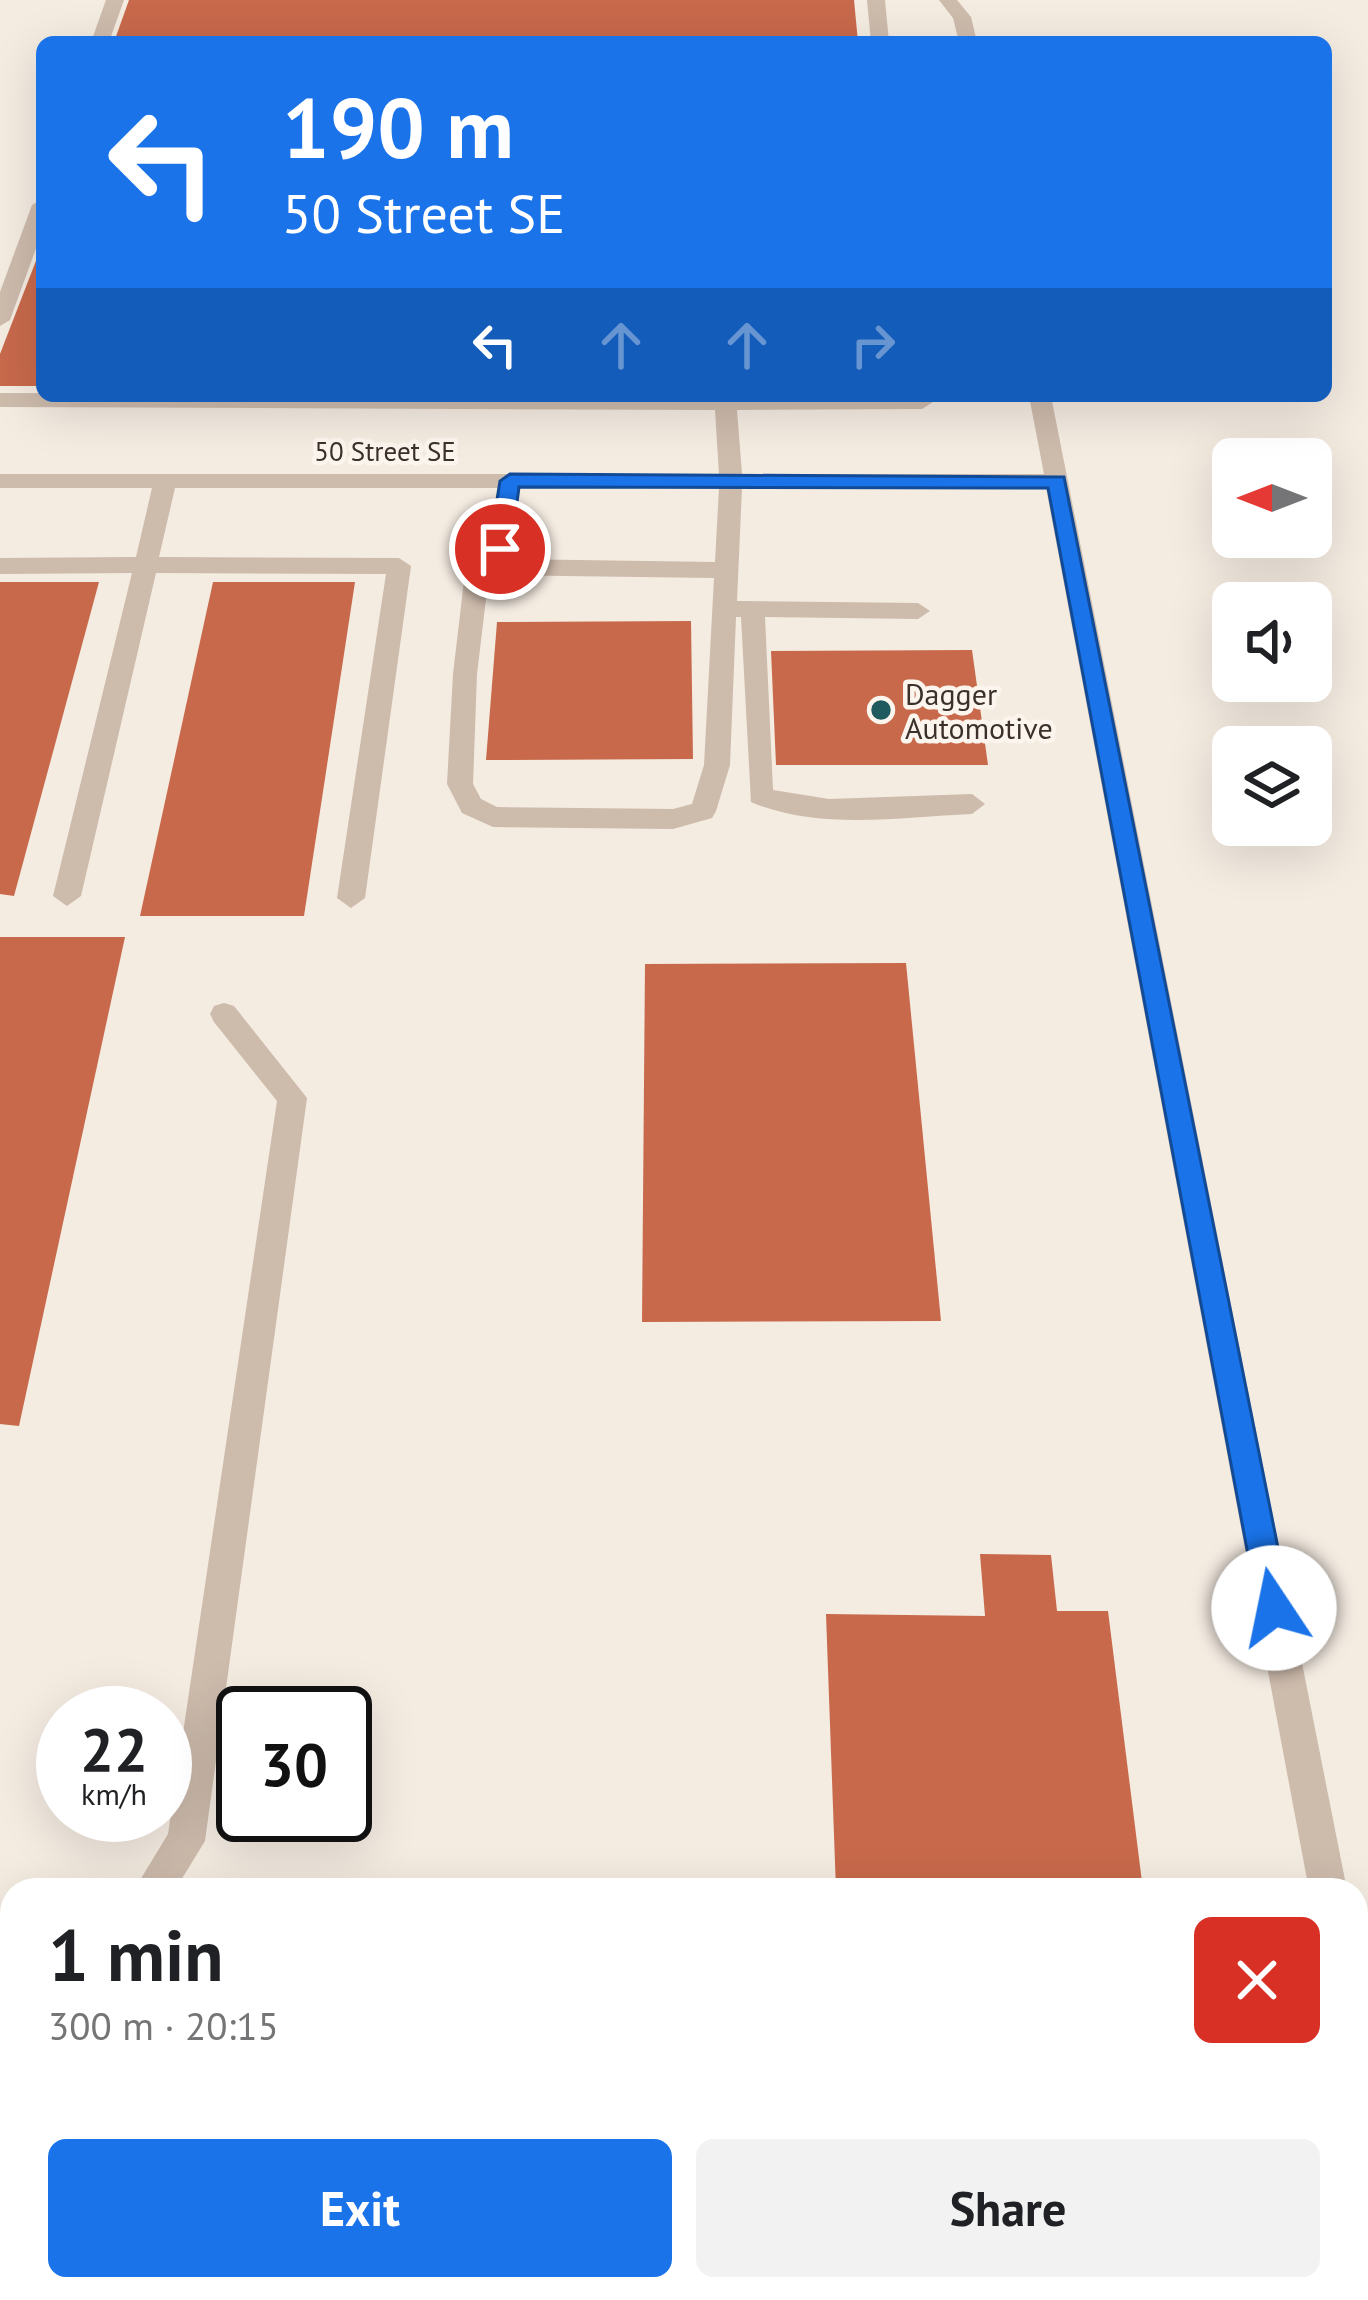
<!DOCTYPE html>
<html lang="en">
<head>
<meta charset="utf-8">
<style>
  body { margin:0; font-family:"PT Sans",sans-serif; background:#f2f2f2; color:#202124; height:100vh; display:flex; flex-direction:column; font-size:45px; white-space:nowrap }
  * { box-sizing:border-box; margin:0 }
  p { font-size:39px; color:#757577 }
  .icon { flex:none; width:66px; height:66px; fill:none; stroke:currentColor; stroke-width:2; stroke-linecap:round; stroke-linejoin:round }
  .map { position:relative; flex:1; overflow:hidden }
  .panel { position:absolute; left:0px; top:1878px; width:1368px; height:423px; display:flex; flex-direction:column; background:#fff; border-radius:36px 36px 0 0; box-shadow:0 12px 48px #0002 }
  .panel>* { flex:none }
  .guide { position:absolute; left:36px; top:36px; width:1296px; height:366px; border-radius:18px; box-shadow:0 12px 48px #0002; background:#1a73e8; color:#fff; overflow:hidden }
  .needle { width:78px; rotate:270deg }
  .tools { position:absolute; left:1212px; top:438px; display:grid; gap:24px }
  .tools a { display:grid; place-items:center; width:120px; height:120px; border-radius:18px; background:#fff; box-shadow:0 12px 48px #0002; font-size:60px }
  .speed { position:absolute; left:36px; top:1686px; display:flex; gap:24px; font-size:60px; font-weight:700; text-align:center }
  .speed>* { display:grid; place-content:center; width:156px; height:156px; border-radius:50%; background:#fff; box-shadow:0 12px 48px #0002; line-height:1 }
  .speed small { font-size:30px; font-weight:400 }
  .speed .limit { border:6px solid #111; border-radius:18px; background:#fff; color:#111 }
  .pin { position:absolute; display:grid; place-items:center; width:102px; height:102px; color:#fff; margin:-51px; border:6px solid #fff; border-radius:50%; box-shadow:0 3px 12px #0007 }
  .me { position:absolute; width:132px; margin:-66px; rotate:349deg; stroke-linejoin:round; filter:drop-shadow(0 0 9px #0008) }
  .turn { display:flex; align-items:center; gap:42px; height:252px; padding:0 48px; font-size:54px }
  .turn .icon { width:156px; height:156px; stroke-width:2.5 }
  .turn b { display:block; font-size:84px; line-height:102px }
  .lanes { display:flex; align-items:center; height:114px; padding:0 48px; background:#0003; justify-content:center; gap:60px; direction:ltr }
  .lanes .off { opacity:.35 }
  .round { display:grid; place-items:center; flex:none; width:126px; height:126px; border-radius:18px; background:#f2f2f2 }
  .headline { display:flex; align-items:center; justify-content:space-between; height:204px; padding:0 48px }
  h1 { font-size:72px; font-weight:800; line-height:90px }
  .button { display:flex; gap:24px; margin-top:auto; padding:24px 48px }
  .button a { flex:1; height:138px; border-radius:18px; background:#1a73e8; color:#fff; font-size:48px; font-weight:800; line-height:138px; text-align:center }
  .button a+a { background:#f2f2f2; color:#202124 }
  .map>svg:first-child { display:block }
  .building { fill:#c8694b }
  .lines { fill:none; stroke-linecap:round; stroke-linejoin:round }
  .minor { fill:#cdbbac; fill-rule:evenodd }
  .route { fill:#1a73e8; stroke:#114b97; stroke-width:3 }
  .poi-dot { fill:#1f5a5e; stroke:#fbf5ee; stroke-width:4.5 }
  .labels { text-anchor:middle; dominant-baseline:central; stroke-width:9; stroke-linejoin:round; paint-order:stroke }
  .far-street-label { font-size:27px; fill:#3b302b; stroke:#fbf5ee }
  .poi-label { font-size:30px; fill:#3b302b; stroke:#fbf5ee; text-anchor:start }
</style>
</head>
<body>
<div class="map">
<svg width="1368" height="2300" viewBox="0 0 1368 2300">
  <rect width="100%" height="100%" fill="#f4ebe1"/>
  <!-- building -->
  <g class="building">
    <polygon points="854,0 858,42 114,42 129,0"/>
    <polygon points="39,253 42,386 0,386 0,354"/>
    <polygon points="0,582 99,582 14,896 0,894"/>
    <polygon points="213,582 355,582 304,916 140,916"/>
    <polygon points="691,621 693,759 486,760 497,622"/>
    <polygon points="972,650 988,765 776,765 771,651"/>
    <polygon points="0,937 125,937 19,1426 0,1424"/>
    <polygon points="906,963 941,1321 642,1322 645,964"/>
    <polygon points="980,1554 1051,1555 1057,1611 1108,1611 1143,1890 836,1890 826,1614 985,1616"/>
  </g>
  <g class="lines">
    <!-- minor -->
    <g class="minor">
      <polygon points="106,0 124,0 109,42 91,42"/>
      <polygon points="867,0 885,0 889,42 871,42"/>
      <polygon points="939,0 957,0 971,17 977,42 959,42 953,18"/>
      <polygon points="42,199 42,232 10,320 0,326 0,292 32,205"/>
      <path d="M0,393L924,396L933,402L922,409L737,410L742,474H1044L1029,396H1051L1347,1890H1309L1046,488H742L737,601L918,603L930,611L918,619L765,617L773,790L829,799L972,794L985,804L972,814C901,817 818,831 751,802L741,617H736L730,765L716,811L712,818L673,829L493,827L462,813L447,784L453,674L464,581L488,548L498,488H175L159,557L399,558L411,566L365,898L351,908L337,898L386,574L156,573L81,896L67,906L53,896L132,573L0,574V558L136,557L152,488H0V474H719L715,410L0,407ZM520,488H719L715,562L505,559L512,549ZM493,575L714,578L704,765L692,804L673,809L497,807L481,799L473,784L477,674L488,582Z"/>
      <polygon points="224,1003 234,1006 307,1098 205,1841 175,1890 134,1890 168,1834 277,1101 214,1022 210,1014 214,1006"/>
      <polygon points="1356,2014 1368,2019 1368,2116 1356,2111"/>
      <rect x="0" y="2041" width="12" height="40"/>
      <polygon points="12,2197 12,2289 22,2289 18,2300 0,2300 0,2202"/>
    </g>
  </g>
  <!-- route -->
  <polygon class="route" points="510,474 1064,477 1290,1608 1285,1619 1274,1624 1263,1619 1258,1608 1048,488 519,487 511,549 500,556 489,549 500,481"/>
  <!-- markers -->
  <circle class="poi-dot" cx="881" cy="710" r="12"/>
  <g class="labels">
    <!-- far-street labels -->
    <g class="far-street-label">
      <text x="385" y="451">50 Street SE</text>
    </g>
    <!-- poi labels -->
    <g class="poi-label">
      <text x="905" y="693">Dagger<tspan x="905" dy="34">Automotive</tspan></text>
    </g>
  </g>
</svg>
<div class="tools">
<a><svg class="needle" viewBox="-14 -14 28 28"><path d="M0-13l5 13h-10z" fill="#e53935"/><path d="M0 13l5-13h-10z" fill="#757577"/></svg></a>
<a><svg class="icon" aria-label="sound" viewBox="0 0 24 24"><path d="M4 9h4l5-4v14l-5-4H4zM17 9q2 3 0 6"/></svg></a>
<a><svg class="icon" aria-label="layers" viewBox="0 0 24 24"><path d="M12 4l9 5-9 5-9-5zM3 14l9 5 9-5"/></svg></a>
</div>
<div class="speed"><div>22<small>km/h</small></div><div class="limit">30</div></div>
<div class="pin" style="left:500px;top:549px;background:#d93025"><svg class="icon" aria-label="arrive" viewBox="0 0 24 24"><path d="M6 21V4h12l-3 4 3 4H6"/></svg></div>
<svg class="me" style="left:1274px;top:1608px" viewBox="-20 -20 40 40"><circle r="19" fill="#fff"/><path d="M0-13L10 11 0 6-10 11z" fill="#1a73e8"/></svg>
<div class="guide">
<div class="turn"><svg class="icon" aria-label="left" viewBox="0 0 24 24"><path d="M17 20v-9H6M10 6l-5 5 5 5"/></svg><div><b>190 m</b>50 Street SE</div></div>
<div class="lanes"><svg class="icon" aria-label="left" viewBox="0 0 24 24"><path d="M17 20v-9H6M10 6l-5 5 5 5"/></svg><svg class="icon off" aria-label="ahead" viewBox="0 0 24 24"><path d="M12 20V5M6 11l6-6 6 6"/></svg><svg class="icon off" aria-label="ahead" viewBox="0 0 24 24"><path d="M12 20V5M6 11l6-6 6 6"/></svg><svg class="icon off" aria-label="right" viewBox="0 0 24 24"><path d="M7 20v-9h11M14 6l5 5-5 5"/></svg></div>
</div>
<section class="panel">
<div class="headline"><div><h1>1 min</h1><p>300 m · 20:15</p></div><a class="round" style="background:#d93025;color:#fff"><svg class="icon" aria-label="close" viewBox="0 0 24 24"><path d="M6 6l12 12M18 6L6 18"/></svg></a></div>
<div class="button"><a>Exit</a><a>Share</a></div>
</section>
</div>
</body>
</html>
